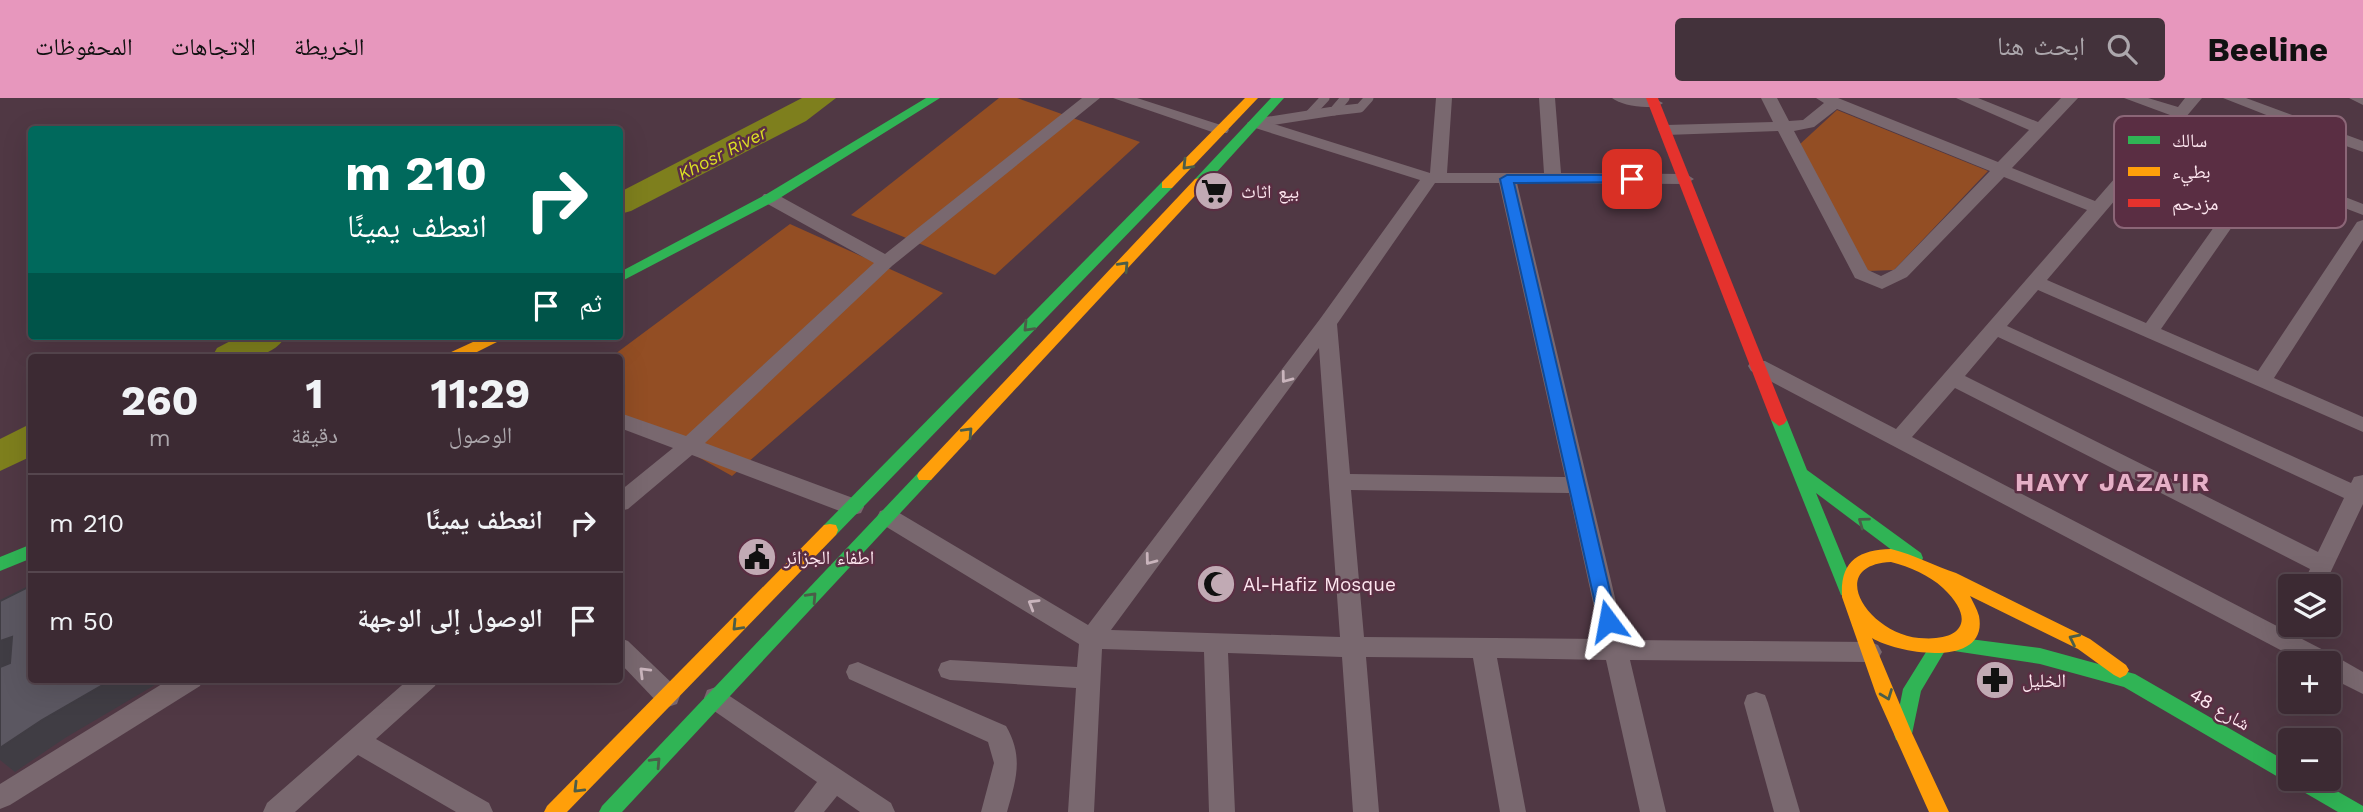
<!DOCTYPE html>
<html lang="ar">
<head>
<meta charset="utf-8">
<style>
  body { margin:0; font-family:"Work Sans","Noto Naskh Arabic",sans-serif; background:#43323b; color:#f1f3f6; direction:rtl; height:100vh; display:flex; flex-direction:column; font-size:26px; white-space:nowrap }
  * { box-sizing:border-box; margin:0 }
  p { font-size:23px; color:#aca7ac }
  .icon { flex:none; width:38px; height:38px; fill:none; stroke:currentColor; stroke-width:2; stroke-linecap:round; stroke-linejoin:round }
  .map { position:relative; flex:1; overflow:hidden; direction:ltr }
  .side { position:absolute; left:28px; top:256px; width:595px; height:329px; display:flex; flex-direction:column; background:#3c2a33; border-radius:7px; box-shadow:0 7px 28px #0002,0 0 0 2px #55464e; direction:rtl }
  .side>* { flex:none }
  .guide { position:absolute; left:28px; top:28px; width:595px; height:214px; border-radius:7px; box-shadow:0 7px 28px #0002,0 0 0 2px #55464e; direction:rtl; background:#00695c; color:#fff; overflow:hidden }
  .tools { position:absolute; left:2278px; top:476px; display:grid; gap:14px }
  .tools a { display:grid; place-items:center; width:63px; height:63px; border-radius:7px; background:#3c2a33; box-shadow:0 7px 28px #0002,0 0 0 2px #55464e; font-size:35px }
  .pin { position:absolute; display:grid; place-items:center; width:60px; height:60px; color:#fff; margin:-30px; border-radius:14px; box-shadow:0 4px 10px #0006 }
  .me { position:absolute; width:77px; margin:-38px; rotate:347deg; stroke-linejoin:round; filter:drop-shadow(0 0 5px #0008) }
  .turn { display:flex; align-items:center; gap:24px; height:147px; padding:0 21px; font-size:32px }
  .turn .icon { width:91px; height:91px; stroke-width:2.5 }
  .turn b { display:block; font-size:49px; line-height:60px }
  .then { display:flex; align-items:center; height:66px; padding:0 21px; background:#0003; gap:14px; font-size:26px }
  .eta { display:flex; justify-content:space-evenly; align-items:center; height:119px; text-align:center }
  .eta b { font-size:42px; font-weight:700; line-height:49px }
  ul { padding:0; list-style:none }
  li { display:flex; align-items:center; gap:21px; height:98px; padding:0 21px; border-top:2px solid #55464e }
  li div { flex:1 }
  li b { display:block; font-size:26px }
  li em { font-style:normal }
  header { display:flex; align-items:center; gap:42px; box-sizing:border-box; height:98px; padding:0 35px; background:#e797bd; color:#111 }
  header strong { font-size:33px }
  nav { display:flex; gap:38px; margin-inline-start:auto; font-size:24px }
  .search { width:490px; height:63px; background:#43323b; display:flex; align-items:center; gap:18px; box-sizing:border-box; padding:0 24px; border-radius:7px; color:#aca7ac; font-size:26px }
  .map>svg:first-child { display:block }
  .green { fill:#934e24 }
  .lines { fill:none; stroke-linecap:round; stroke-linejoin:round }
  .river { fill:#7e7f1d; fill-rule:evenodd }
  .lane { stroke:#79686f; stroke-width:9 }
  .street { fill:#79686f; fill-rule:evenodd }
  .fast { fill:#30b455; fill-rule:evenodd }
  .slow { fill:#ff9f0a; fill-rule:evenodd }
  .jam { fill:#e5322d; fill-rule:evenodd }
  .shaded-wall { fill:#403d44 }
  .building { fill:#5b5761; stroke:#403d44; stroke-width:2 }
  .oneway { stroke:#4b5d49 }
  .oneway2 { stroke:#c9b4bc }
  .route { fill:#1a73e8; stroke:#114b97; stroke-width:2 }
  .labels { text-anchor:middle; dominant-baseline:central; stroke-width:5; stroke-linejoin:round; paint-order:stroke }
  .far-water-label { font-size:18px; font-style:italic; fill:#dade24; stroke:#5a2e43 }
  .poi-label { font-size:19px; fill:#fee7f0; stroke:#5a2e43; text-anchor:start }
  .street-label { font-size:19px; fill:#fee7f0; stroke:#5a2e43 }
  .district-label { font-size:26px; font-weight:bold; letter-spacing:2px; fill:#e5afc6; stroke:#5a2e43 }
  .key { fill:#5a2e43; stroke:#8b6677; stroke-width:2 }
  .key-label { font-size:19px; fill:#fee7f0 }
</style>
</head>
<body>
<header>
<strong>Beeline</strong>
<div class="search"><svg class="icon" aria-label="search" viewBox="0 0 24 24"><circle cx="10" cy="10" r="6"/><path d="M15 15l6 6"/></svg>ابحث هنا</div>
<nav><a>الخريطة</a><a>الاتجاهات</a><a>المحفوظات</a></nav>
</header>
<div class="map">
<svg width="2363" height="714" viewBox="0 0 2363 714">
  <rect width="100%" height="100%" fill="#503844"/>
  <!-- green -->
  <g class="green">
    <polygon points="999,0 1017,0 1140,44 995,177 851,117"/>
    <polygon points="1837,12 1988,73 1894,172 1868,173 1799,47"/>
    <polygon points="790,126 943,195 732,378 620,315 620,259 611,259"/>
  </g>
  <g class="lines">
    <!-- river -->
    <g class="river">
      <polygon points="802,0 836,0 806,23 631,113 620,116 620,94"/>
      <path d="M240,238H286C270,264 239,259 212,259L217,250Z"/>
      <polygon points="32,325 32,358 0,373 0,341"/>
    </g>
    <!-- lane -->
    <g class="lane">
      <polyline points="1334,13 1360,10 1369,0"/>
      <polyline points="1310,16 1325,0"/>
      <polyline points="1257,25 1334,13 1345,0"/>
    </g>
    <!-- street -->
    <g class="street">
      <polygon points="1082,0 1100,0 892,168 705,345 861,403 864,409 861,415 853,417 845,415 692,357 628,411 620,413 620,393 673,350 620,330 620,315 686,338 874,165 764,104 761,100 764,96 776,96 885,156"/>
      <polygon points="1113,0 1137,0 1227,29 1229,32 1227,35 1215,35"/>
      <path d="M1436,0H1452L1447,75H1544L1539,0H1555L1561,75L1686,76L1694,81L1686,86L1517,85L1625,542L1870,544L1878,547L1882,554L1878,561L1870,564L1630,562L1666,714H1640L1606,562L1497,560L1526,714H1500L1473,560L1366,559L1379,714H1353L1342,559L1228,555L1235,714H1209L1204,554L1102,551L1094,714H1068L1076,590L950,582L941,579L938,572L941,565L950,562L1077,569L1079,546L880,425L877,419L880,413L888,411L896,413L1088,527L1320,221L1420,82L1249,28L1247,25L1255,20L1261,22L1430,75ZM1435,85H1499L1565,379L1350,376L1337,226ZM1319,250L1340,539L1111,532ZM1351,392L1569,395L1601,541L1364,539Z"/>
      <path d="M1612,0H1653L1663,5C1654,13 1621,8 1612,0Z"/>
      <path d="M1761,0H1777L1789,23L1803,22L1824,5L1816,0H1838L1998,64L2029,32L1956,0H1978L2038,24L2061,0H2078L2012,70L2095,103L2170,17L2124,0H2148L2178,9L2185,0H2202L2175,32L2304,82L2333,43L2223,0H2246L2363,43V54L2346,48L2317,88L2363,106V117L2266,80L2161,231L2258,273L2357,124L2363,122V142L2274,280L2363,319V334L2038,192L2007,228L2351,385L2354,379L2363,377V406L2324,488H2302L2310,471L1955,290L1912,339L2335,558L2363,574V596L2329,579V565H2305L1751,273L1748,268L1751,263H1765L1896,331L2087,112L2004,79L1907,179L1882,191L1855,180L1778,33L1666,37L1658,32L1666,27L1773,24ZM1837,11L1990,73L1895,171L1881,178L1868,172L1794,33L1814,29ZM2168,40L2253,74L2146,225L2047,182ZM1998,239L2344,400L2318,454L1965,278Z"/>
      <polygon points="2349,0 2363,0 2363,7"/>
      <polygon points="620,540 628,543 677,590 680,598 677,606 668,609 659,606 620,565"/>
      <path d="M858,564L1006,628C1024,659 1016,682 1007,714H981L994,665L988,644L849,581L846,574L849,567Z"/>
      <polygon points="170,581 203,581 200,588 10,707 0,711 0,686"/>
      <polygon points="409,581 438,581 435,588 376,641 489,705 493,714 456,714 358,657 295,714 263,714 267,705"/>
      <polygon points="716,589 891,705 895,714 860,714 837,698 824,714 794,714 817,684 707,608 704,600 707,592"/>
      <polygon points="1756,594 1765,597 1768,605 1800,714 1774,714 1744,605 1747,597"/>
    </g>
    <!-- fast -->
    <g class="fast">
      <polygon points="926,0 940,0 775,103 620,184 620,174 765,97"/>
      <polygon points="1271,0 1284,0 1205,87 1195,87 1195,81"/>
      <polygon points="1167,83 1173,87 1172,90 836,437 824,437 822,432 824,427 1162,84"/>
      <polygon points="1779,316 1787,322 1807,372 1921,455 1923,460 1921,465 1909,465 1816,395 1856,492 1853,497 1847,499 1841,497 1771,322"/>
      <polygon points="925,372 931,374 933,378 931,382 622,714 599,714 602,708 919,374"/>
      <polygon points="32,446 32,460 0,473 0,459"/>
      <polygon points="1954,539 2040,550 2135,576 2291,666 2291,681 2316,681 2363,708 2363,714 2338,714 2124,589 2040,566 1954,553 1948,551 1945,546 1948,541"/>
      <polygon points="1937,543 1943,546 1946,551 1921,593 1912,636 1910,642 1903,644 1896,642 1894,636 1903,591 1931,546"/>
    </g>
    <!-- slow -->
    <g class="slow">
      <polygon points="1245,0 1258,0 1172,90 1162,90 1162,84"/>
      <polygon points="1200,80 1205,81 1205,87 931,382 919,382 917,378 919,374 1195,81"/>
      <polygon points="486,238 505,238 503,241 467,259 447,259 449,255"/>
      <polygon points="830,426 836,427 838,432 836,437 567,714 544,714 547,708 824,427"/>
      <path d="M1891,451C1915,457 1935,468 1956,475L2090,541L2126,567L2129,572L2126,577L2120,580L2114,577L2078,551L1970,498C1973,504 1977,511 1979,518C1989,571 1898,556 1872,540L1911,633L1949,714H1929L1876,596L1842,499C1840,463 1858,452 1891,451ZM1891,464C1910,469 1929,477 1943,490C1977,522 1962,544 1919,540C1867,535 1825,467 1891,464Z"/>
    </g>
    <!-- jam -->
    <polygon class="jam" points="1646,0 1658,0 1787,322 1784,326 1779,328 1771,322"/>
  </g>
  <!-- shaded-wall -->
  <g class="shaded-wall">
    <polygon points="12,539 32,555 0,571 0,543"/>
    <polygon points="113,581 165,581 65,640 15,674 0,662 0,650 42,622"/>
  </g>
  <!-- building -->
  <polygon class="building" points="32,487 32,581 113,581 42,622 0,650 0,569 10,565 12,539 0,543 0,503"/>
  <!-- one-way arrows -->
  <defs><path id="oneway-chevron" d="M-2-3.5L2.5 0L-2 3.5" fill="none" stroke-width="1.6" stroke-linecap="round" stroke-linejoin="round" transform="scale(1.75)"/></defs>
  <g class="oneway">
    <use href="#oneway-chevron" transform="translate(1187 67) rotate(134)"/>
    <use href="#oneway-chevron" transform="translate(1124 168) rotate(-47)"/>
    <use href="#oneway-chevron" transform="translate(1028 229) rotate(134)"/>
    <use href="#oneway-chevron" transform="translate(968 334) rotate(-47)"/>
    <use href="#oneway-chevron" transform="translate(1863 424) rotate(-144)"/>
    <use href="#oneway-chevron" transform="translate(812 499) rotate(-47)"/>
    <use href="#oneway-chevron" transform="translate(737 528) rotate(134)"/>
    <use href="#oneway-chevron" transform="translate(2074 541) rotate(-154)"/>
    <use href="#oneway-chevron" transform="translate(1887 597) rotate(69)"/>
    <use href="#oneway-chevron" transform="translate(656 664) rotate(-47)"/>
    <use href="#oneway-chevron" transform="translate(578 690) rotate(135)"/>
  </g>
  <g class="oneway2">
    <use href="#oneway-chevron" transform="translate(1286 280) rotate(127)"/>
    <use href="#oneway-chevron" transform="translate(1150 462) rotate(127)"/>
    <use href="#oneway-chevron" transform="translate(1033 506) rotate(-149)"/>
    <use href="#oneway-chevron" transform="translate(644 574) rotate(-135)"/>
  </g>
  <!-- route -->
  <polygon class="route" points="1632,77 1639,81 1637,84 1514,85 1617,523 1608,530 1599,523 1500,81 1507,77"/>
  <!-- icons -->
  <defs>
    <g id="supermarket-disc" transform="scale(2.0125)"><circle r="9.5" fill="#c1aab4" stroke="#5a2e43"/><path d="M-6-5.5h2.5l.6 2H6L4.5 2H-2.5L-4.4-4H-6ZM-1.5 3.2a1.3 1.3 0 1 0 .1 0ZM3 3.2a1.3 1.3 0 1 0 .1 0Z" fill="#111"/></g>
    <g id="civic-disc" transform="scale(2.0125)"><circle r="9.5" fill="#c1aab4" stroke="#5a2e43"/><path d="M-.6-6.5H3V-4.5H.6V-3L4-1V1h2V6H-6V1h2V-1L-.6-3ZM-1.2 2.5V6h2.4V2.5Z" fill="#111"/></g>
    <g id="mosque-disc" transform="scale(2.0125)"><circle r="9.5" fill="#c1aab4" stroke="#5a2e43"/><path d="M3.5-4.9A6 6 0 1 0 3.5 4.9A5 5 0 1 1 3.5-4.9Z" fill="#111"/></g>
    <g id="pharmacy-disc" transform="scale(2.0125)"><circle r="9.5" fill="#c1aab4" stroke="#5a2e43"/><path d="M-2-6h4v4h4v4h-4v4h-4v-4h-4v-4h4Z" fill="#111"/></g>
  </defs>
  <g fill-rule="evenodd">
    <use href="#supermarket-disc" x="1214" y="93"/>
    <use href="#civic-disc" x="757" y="459"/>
    <use href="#mosque-disc" x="1216" y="486"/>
    <use href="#pharmacy-disc" x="1995" y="582"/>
  </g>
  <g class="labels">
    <!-- far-water labels -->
    <g class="far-water-label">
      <text transform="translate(722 55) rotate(-27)">Khosr River</text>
    </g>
    <!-- poi labels -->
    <g class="poi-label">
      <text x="1241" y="93">بيع اثاث</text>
      <text x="784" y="459">اطفاء الجزائر</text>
      <text x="1243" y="486">Al-Hafiz Mosque</text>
      <text x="2022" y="582">الخليل</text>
    </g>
    <!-- street labels -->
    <g class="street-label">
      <text transform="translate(2220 611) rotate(30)">شارع 48</text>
    </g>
    <!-- district labels -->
    <g class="district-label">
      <text x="2113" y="384">HAYY JAZA'IR</text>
    </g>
  </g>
  <!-- legend -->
  <rect x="2114" y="18" width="232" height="112" rx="10" class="key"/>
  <rect x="2128" y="38" width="32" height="8" fill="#30b455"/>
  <rect x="2128" y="69" width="32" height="9" fill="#ff9f0a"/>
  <rect x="2128" y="101" width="32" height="8" fill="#e5322d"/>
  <g class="key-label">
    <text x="2172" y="49">سالك</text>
    <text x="2172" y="80">بطيء</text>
    <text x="2172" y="112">مزدحم</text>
  </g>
</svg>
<div class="tools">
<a><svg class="icon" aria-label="layers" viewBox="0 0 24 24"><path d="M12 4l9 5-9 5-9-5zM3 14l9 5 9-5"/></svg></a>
<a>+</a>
<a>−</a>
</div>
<div class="pin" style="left:1632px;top:81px;background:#d93025"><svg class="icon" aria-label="arrive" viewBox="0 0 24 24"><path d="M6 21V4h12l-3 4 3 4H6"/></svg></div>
<svg class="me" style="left:1608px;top:523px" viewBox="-20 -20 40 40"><path d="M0-17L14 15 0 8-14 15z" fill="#1a73e8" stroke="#fff" stroke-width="4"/></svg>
<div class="guide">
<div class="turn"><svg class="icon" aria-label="right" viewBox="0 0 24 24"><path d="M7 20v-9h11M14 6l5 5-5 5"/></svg><div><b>210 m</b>انعطف يمينًا</div></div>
<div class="then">ثم<svg class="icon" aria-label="arrive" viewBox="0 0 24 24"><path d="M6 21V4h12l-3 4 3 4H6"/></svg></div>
</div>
<section class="side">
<div class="eta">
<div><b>11:29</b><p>الوصول</p></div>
<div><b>1</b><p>دقيقة</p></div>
<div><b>260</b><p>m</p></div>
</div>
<ul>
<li><svg class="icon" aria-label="right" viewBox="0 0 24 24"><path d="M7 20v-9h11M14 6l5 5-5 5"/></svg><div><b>انعطف يمينًا</b></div><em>210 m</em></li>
<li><svg class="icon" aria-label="arrive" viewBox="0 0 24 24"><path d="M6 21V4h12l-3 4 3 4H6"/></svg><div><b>الوصول إلى الوجهة</b></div><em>50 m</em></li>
</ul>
</section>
</div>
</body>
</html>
